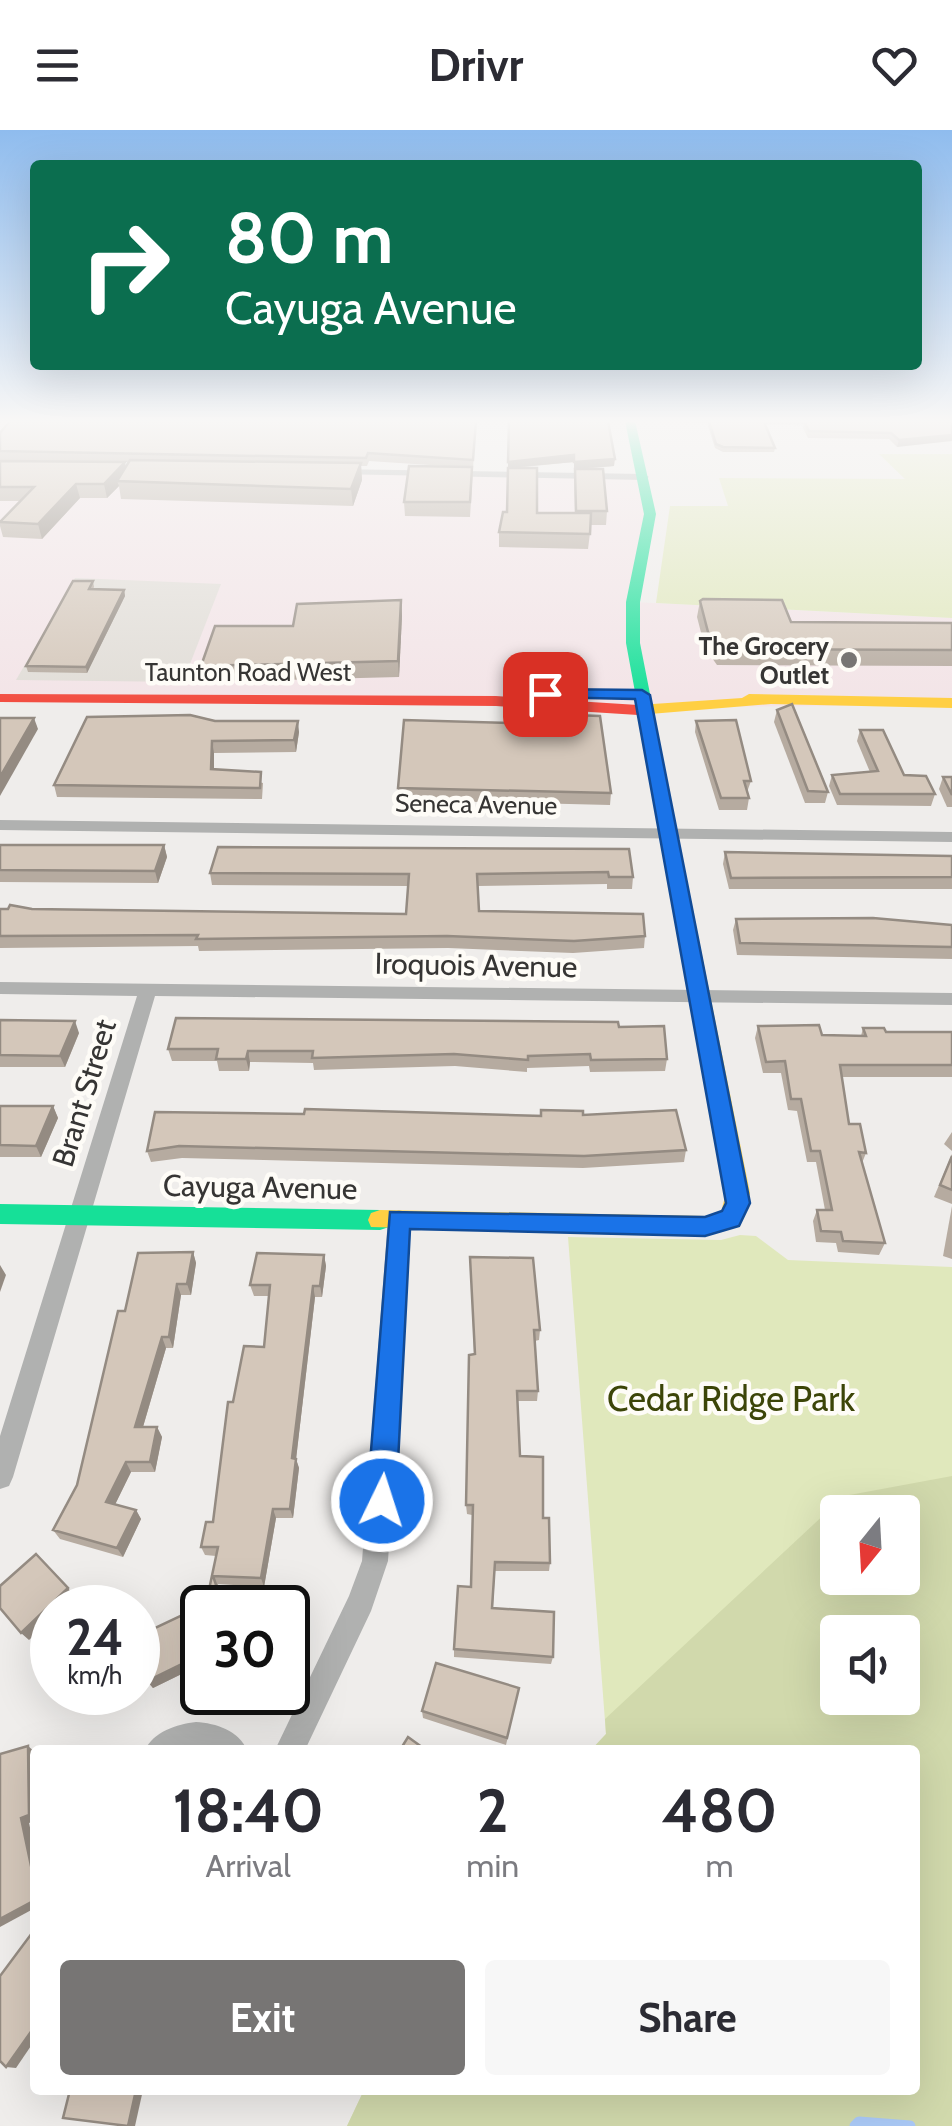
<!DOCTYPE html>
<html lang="en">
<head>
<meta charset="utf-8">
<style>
  body { margin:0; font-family:Cabin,sans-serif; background:#f7f7f7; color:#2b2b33; height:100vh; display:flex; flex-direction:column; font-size:38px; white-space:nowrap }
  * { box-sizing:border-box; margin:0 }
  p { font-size:32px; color:#7c7c81 }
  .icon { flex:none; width:55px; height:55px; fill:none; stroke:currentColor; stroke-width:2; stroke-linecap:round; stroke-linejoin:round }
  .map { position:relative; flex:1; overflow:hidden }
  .sheet { position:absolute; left:30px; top:1615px; width:890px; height:350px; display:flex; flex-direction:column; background:#fff; border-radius:10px; box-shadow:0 10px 40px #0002 }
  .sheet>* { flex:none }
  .guide { position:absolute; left:30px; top:30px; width:892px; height:210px; border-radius:10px; box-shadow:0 10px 40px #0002; background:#0b6e4f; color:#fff; overflow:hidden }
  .needle { width:65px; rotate:198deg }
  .buttons { position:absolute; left:820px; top:1365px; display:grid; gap:20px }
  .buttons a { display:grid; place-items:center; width:100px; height:100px; border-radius:10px; background:#fff; box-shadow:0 10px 40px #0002; font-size:50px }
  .speed { position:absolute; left:30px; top:1455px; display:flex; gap:20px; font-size:50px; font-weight:700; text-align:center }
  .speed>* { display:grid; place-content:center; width:130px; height:130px; border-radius:50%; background:#fff; box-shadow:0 10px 40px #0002; line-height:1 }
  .speed small { font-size:25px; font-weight:400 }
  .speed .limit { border:5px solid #111; border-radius:15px; background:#fff; color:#111 }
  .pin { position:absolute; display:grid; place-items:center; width:85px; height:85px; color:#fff; margin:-42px; border-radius:20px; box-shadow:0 5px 15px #0006 }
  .me { position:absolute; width:110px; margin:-55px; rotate:4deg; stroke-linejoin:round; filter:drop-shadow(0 0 8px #0008) }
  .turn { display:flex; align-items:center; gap:35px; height:210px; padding:0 30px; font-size:45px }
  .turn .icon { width:130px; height:130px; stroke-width:2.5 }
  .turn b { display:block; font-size:70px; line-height:85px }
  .eta { display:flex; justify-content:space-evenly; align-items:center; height:170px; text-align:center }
  .eta b { font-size:60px; font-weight:700; line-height:70px }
  .button { display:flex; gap:20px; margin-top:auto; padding:20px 30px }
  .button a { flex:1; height:115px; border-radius:10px; background:#777574; color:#fff; font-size:40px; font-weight:700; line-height:115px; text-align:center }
  .button a+a { background:#f7f7f7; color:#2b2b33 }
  header { display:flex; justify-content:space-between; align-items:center; height:130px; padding:0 30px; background:#fff; font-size:45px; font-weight:700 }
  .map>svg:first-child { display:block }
  .commercial { fill:#f3e4e7 }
  .built { fill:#e1ddd7 }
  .green { fill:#e0e8bc; fill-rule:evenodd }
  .forest { fill:#d1d9ac; fill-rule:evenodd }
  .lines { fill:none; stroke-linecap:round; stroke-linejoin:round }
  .stream { stroke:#aac9f6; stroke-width:11 }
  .street { fill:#b0b1b0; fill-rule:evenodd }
  .fast { fill:#16e098; fill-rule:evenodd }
  .slow { fill:#ffcf43; fill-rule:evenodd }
  .jam { fill:#f24e42; fill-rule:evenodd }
  .wall { fill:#b6aba0; fill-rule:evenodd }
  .shaded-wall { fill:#948b82 }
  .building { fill:#d4c7ba; stroke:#948b82; stroke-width:2.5 }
  .route { fill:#1a73e8; stroke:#114b97; stroke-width:2.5 }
  .poi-dot { fill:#777574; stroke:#fefcf7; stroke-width:4 }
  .labels { text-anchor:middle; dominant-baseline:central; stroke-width:9; stroke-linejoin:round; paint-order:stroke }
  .far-poi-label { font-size:25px; font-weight:bold; fill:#363534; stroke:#fefcf7; text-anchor:end }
  .far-street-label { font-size:25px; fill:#363534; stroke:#fefcf7 }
  .street-label { font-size:30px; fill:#363534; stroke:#fefcf7 }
  .near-park-label { font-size:35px; fill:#3c4508; stroke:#fefcf7 }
</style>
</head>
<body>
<header><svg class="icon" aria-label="menu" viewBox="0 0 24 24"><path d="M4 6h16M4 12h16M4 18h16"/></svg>Drivr<svg class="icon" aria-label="heart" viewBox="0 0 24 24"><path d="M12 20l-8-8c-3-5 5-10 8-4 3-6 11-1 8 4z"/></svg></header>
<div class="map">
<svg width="952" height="1996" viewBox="0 0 952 1996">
  <rect width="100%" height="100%" fill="#efedeb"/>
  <!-- commercial -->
  <polygon class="commercial" points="0,291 48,291 11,337 644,347 650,373 633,472 952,488 952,575 681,577 0,568"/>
  <!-- built -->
  <polygon class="built" points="75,448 221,454 183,552 16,550"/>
  <!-- green -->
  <g class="green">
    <polygon points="879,324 952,324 952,488 656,473 670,376 728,376 719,348 905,349"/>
    <path d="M740,1105L756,1106L788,1130L952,1137V1996H347L364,1960H915V1620H591L606,1604L568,1107L721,1110ZM838,1382H902V1448H838ZM838,1502H902V1568H838Z"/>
  </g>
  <!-- forest -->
  <path class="forest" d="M952,1346V1996H347L364,1960H915V1620H591L606,1604L605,1589L844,1366ZM838,1382H902V1448H838ZM838,1502H902V1568H838Z"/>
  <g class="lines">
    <!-- stream -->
    <polyline class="stream" points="855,1996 859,1992 910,1996"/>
    <!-- street -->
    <g class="street">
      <polygon points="623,291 831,291 833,293 828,296"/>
      <polygon points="333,339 644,344 649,347 644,350 336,344"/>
      <polygon points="0,690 952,702 952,712 0,700"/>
      <polygon points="0,852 952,863 952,875 155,866 13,1347 9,1356 0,1359 0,1306 137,866 0,864"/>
      <polygon points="399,1080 407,1083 410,1089 388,1431 371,1481 305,1620 275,1620 349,1466 362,1431 388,1089 391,1083"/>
      <path d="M196,1592C216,1593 239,1601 247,1620H145C153,1602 177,1594 196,1592Z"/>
    </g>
    <!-- fast -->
    <g class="fast">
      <polygon points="625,291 635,291 656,384 640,472 640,513 672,676 664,681 656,676 626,513 626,472 644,384"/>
      <polygon points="0,1074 380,1080 389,1083 392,1090 389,1097 380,1100 0,1094"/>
    </g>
    <!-- slow -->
    <g class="slow">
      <polygon points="749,564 952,568 952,578 771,574 638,585 630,580 638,575 742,568"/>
      <polygon points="664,671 672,676 750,1063 740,1096 705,1106 371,1097 368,1090 371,1083 380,1080 705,1086 721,1082 726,1063 656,676"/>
    </g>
    <!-- jam -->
    <polygon class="jam" points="0,564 496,566 638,575 646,580 638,585 496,576 0,572"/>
  </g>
  <!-- wall -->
  <g class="wall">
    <polygon points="476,291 470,387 405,386 404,372 460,337 369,331 367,336 361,336 362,350 353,376 121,369 119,356 107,368 80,368 42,409 3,407 0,396 0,391 20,371 0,371 0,331 126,337 128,332 0,330 0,303"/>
    <path d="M509,291L614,336L581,339L607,381L606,395H591L588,419L499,417V402L507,382ZM574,332L575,383H537L514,338Z"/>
    <polygon points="709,291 775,318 774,322 723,322 715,318 708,296"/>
    <polygon points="804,291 887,292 952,291 897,317 889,309 808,308 803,298"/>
    <polygon points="93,451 94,457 93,459 124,460 125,466 87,543 28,542 26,536"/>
    <polygon points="401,470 402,486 399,547 204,552 201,536 293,496"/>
    <polygon points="700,471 791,492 952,493 952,536 717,535 705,518 697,487"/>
    <polygon points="777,580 828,662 825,673 805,673 774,592"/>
    <polygon points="573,585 611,663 610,675 399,670 398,658 573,595"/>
    <polygon points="215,591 299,602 296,622 214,623 214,640 263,653 262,669 57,667 54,655"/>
    <polygon points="696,591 751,651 747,662 749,668 747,680 719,680 695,602"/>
    <polygon points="860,600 904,645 935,664 931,676 837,675 829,656 832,645 870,642 857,611"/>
    <polygon points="943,647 952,647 952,677 947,677 939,659"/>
    <polygon points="0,715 164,715 167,727 158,753 0,752"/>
    <polygon points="629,719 633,747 632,759 607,759 607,754 478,756 479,781 645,806 644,818 573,823 448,818 199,821 198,816 0,818 0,779 406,784 408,756 212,755 210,743"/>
    <polygon points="725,722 952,726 952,759 729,759 723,734"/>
    <polygon points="736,789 952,795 952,829 737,825 733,800"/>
    <polygon points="0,890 79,903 65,937 0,937"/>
    <polygon points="758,896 822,905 861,906 863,898 886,902 952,902 952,947 842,947 849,994 866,1023 862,1033 885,1113 879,1125 838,1122 836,1113 816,1112 813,1091 817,1080 825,1080 816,1032 807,1032 797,981 788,980 781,943 763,943 755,908"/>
    <polygon points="619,897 667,929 665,941 590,942 589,936 527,938 527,942 455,936 314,940 313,933 250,932 249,941 219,941 217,931 172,931 168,919"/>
    <polygon points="0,976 53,976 58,988 41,1027 0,1027"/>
    <polygon points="304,984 583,985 686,1020 684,1032 583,1038 182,1028 151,1032 147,1021"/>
    <polygon points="952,1002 952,1021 944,1014"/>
    <polygon points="952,1024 952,1074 934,1067"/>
    <polygon points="952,1076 952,1129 943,1126"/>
    <polygon points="193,1122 196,1133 191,1165 181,1165 173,1218 166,1218 143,1297 157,1297 162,1307 155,1342 131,1342 115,1374 136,1380 141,1389 123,1427 60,1409 53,1400 77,1355 125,1181"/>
    <polygon points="257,1123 324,1125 326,1136 322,1167 315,1167 296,1329 299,1338 293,1388 276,1388 264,1457 218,1454 225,1478 202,1478 202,1534 153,1558 147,1551 138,1515 138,1506 206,1474 216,1426 205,1425 201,1417 206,1392 213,1392 228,1272 233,1272 244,1216 264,1217 269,1166 254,1166 250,1155"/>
    <polygon points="470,1127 540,1200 539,1210 535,1211 538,1261 537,1271 517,1271 520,1326 543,1388 550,1433 549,1441 495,1441 493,1478 553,1527 551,1534 454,1527 454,1519 471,1457 472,1385 467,1384 466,1375 474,1224"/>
    <polygon points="519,1558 506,1615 423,1588 422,1581"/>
  </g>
  <!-- shaded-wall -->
  <g class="shaded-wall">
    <polygon points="952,305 952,311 897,317 899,310"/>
    <polygon points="574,325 574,332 508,338 508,332"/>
    <polygon points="615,329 614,336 574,339 574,332"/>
    <polygon points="125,332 128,347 117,351 119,356 107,368 104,354"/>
    <polygon points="361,333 362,350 353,376 351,359"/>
    <polygon points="76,354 80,368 42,409 38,394"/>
    <polygon points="124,460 125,466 87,543 86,537"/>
    <polygon points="401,470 402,486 399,547 398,531"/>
    <polygon points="34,588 38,599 0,666 0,647"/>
    <polygon points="298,591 299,602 296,622 294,610"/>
    <polygon points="212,611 214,623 214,651 211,639"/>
    <polygon points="164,715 167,727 158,753 155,741"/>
    <polygon points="75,891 79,903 65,937 60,926"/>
    <polygon points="248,921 250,932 249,941 246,929"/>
    <polygon points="53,976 58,988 41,1027 36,1016"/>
    <polygon points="193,1122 196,1133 191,1165 187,1154"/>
    <polygon points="324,1125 326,1136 322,1167 320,1156"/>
    <polygon points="0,1135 6,1145 0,1162"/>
    <polygon points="177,1154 181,1165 173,1218 169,1207"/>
    <polygon points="313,1156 315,1167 295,1338 292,1328"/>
    <polygon points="162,1207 166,1218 140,1307 135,1297"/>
    <polygon points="157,1297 162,1307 155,1342 150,1332"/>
    <polygon points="296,1329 299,1338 293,1388 290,1379"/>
    <polygon points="126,1332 131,1342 112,1381 106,1372"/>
    <polygon points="273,1379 276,1388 264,1457 261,1448"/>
    <polygon points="136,1380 141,1389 123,1427 117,1418"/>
    <polygon points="68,1458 74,1466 63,1478 52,1478 52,1488 29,1510 21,1503"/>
    <polygon points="202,1524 202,1534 153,1558 147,1551"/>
    <polygon points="28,1616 35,1622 35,1691 29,1693 35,1720 35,1755 21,1688"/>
    <polygon points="35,1770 35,1778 0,1797 0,1789"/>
    <polygon points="35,1896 35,1910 16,1938 6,1937"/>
    <polygon points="136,1960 143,1960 135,1996 128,1996"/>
  </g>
  <!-- building -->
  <g class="building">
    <polygon points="10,291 476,291 473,330 368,323 366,328 0,321 0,303"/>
    <polygon points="509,291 608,291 615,329 574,332 574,325 508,332"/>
    <polygon points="709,291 764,292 775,318 723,317 716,314"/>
    <polygon points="804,291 952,291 952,305 899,310 891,303 809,301"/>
    <polygon points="130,330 361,333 351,359 117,351"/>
    <polygon points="0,331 125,332 104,354 76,354 38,394 0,392 34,357 0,357"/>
    <polygon points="409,336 472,337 470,372 404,372"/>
    <polygon points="508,338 537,338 537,383 591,383 590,404 499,402 503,382 507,382"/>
    <polygon points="575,339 603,339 607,381 576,381"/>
    <polygon points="73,451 93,451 89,459 124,460 86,537 26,536"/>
    <polygon points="703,469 782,470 791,492 952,493 952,520 719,519 708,502 700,471"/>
    <polygon points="401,470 398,531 201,536 215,496 293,496 297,474"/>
    <polygon points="792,574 828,662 808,661 777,580"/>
    <polygon points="190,585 215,591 298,591 294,610 212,611 211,639 261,642 260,658 54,655 87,587"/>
    <polygon points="573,585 600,586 611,663 398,658 404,590 574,595"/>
    <polygon points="0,588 34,588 0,647"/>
    <polygon points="736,590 751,651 744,651 749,668 721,668 696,591"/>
    <polygon points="860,600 883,600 904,645 926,646 935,664 840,664 832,645 878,641"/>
    <polygon points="943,647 952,647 952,665"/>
    <polygon points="0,715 164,715 155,741 0,740"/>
    <polygon points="218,717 629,719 633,747 609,747 608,742 477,744 479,781 643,784 645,806 574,811 447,806 196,809 198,805 0,806 0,779 8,779 10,775 32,779 406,784 409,744 210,743"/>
    <polygon points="725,722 952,726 952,747 731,748"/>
    <polygon points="873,788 952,795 952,817 740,813 736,789"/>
    <polygon points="176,888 618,892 619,897 664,896 667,929 591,930 590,924 528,926 528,930 454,924 312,928 313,921 248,921 246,929 216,929 218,919 168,919"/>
    <polygon points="0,890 75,891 60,926 0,925"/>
    <polygon points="819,895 822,905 866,906 863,898 884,898 886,902 952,902 952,935 840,935 849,994 860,994 866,1023 859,1022 885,1113 843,1111 841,1102 821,1101 817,1080 832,1080 820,1021 811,1021 801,969 791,969 785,931 766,932 758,896"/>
    <polygon points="0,976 53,976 36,1016 0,1015"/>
    <polygon points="305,979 541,986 541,980 583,981 583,985 676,980 686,1020 584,1026 179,1016 147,1021 155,982 304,984"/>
    <polygon points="952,1026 952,1060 940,1055"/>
    <polygon points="193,1122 187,1154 177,1154 169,1207 162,1207 135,1297 157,1297 150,1332 126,1332 106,1372 136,1380 117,1418 53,1400 77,1355 118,1181 125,1181 138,1123"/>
    <polygon points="257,1123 324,1125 320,1156 313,1156 292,1328 296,1329 290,1379 273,1379 261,1448 213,1446 224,1478 202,1478 202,1524 147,1551 138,1515 138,1506 206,1474 218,1417 201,1417 206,1392 213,1392 228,1272 233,1272 244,1216 264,1217 270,1155 250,1155"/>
    <polygon points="470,1127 533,1128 540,1200 534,1200 538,1261 517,1261 520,1326 543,1327 543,1388 549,1388 550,1433 495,1432 492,1478 554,1482 553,1527 454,1519 458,1456 471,1457 473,1375 466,1375 469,1225 475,1224"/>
    <polygon points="36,1424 68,1458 21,1503 0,1478 0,1456"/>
    <polygon points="436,1533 519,1558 507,1608 422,1581"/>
    <polygon points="408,1607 426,1620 400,1620"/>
    <polygon points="28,1616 29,1685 21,1688 35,1755 35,1770 0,1789 0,1624"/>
    <polygon points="35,1799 35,1896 6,1937 0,1931 0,1846"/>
    <polygon points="70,1960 136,1960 128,1996 63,1988"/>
  </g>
  <!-- sky -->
  <linearGradient id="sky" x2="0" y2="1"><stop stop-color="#8fbcee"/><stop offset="0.51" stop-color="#f8f7f6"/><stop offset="1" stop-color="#f8f7f6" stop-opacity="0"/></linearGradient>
  <rect width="952" height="571" fill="url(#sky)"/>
  <!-- route -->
  <polygon class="route" points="545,559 642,560 650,565 750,1073 739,1096 705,1106 410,1099 396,1371 392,1381 382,1385 371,1381 367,1371 390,1082 705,1087 722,1081 726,1073 635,569 540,567 538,564"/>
  <!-- markers -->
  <circle class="poi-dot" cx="849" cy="530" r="10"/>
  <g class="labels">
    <!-- far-poi labels -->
    <g class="far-poi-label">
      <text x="829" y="516">The Grocery<tspan x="829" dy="29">Outlet</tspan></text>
    </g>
    <!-- far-street labels -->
    <g class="far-street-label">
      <text x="248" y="542">Taunton Road West</text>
      <text transform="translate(476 674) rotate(1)">Seneca Avenue</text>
    </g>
    <!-- street labels -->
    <g class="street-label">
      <text transform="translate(476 835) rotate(1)">Iroquois Avenue</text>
      <text transform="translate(84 963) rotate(-73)">Brant Street</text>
      <text transform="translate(260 1057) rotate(1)">Cayuga Avenue</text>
    </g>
    <!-- near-park labels -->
    <g class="near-park-label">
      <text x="731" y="1268">Cedar Ridge Park</text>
    </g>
  </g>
</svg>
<div class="buttons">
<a><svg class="needle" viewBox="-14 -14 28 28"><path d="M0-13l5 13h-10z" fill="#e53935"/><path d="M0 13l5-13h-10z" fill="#7c7c81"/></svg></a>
<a><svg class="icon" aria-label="sound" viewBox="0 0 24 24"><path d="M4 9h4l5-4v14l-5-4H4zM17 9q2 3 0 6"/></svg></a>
</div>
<div class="speed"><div>24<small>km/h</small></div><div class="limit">30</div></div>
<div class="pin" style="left:545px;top:564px;background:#d93025"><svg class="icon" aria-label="arrive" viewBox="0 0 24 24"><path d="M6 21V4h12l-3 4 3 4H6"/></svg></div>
<svg class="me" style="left:382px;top:1371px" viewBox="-20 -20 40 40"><circle r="17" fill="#1a73e8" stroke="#fff" stroke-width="3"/><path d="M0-11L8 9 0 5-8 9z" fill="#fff"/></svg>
<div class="guide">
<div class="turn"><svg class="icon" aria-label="right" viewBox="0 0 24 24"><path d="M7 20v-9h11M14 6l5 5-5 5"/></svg><div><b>80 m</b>Cayuga Avenue</div></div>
</div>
<section class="sheet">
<div class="eta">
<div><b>18:40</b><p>Arrival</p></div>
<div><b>2</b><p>min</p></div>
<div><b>480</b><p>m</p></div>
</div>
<div class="button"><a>Exit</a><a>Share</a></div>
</section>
</div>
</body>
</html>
